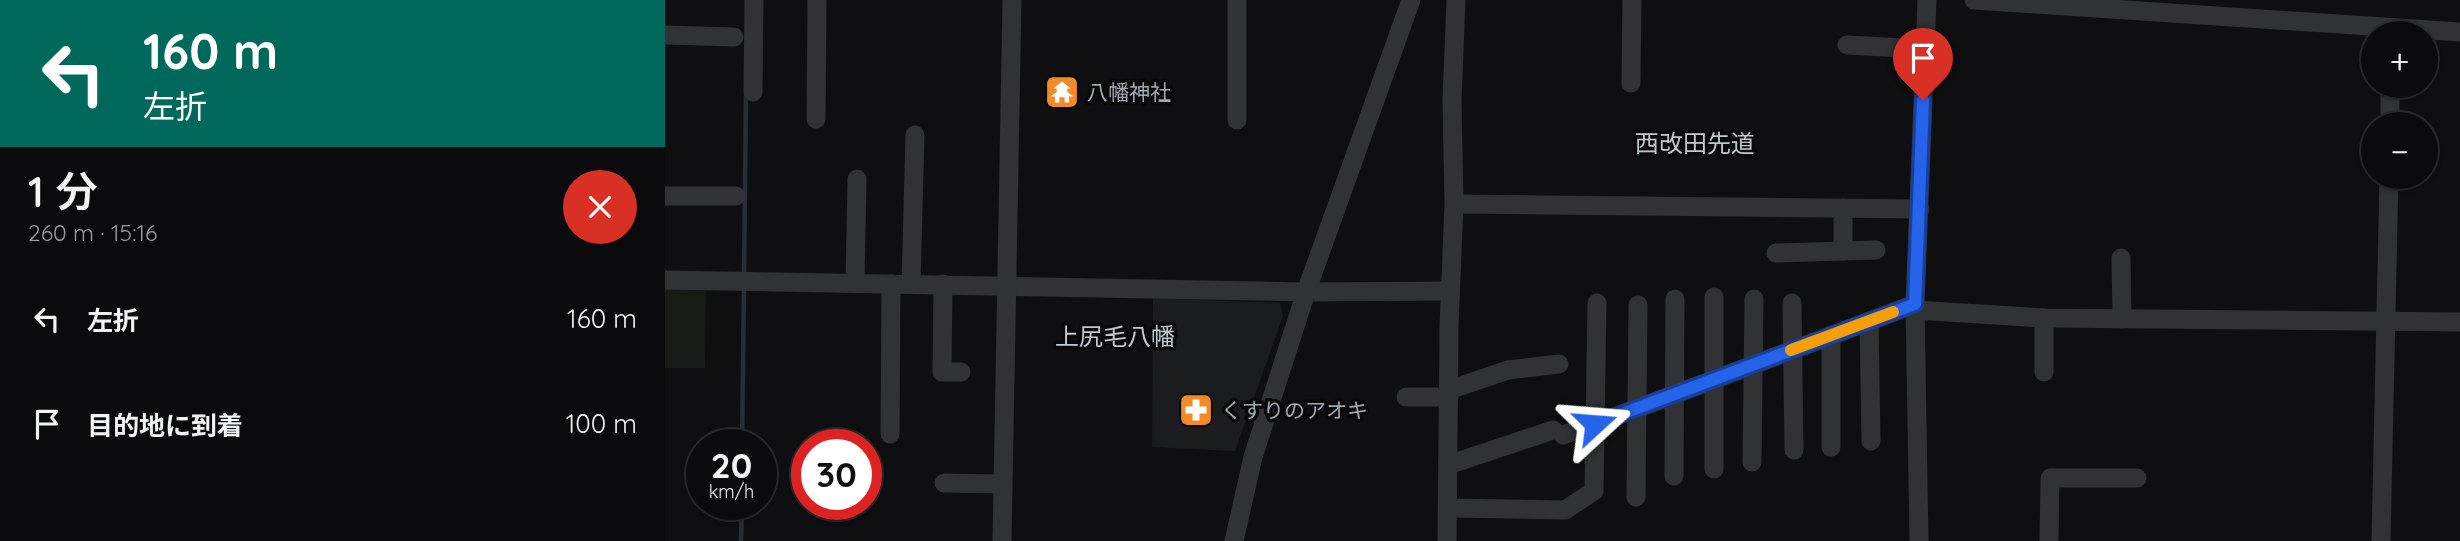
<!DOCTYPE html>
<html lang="ja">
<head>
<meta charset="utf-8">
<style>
  body { margin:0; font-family:Quicksand,"Noto Sans JP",sans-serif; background:#19191b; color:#f1f3f6; height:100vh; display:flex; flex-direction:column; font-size:26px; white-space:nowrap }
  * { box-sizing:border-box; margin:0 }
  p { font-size:23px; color:#9a9b9d }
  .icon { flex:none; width:38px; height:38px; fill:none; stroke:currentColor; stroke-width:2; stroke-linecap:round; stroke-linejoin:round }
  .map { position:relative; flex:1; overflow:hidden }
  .sheet { display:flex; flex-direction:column; background:#0b0b0d; width:665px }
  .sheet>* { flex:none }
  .top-card { background:#00695c; color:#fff; overflow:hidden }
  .controls { position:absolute; left:1696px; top:21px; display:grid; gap:14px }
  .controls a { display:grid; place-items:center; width:77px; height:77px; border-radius:50%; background:#0b0b0d; box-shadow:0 2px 5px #0004,0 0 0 2px #2b2b2e; font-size:35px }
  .speed { position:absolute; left:21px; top:429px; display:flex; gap:14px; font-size:35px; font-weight:700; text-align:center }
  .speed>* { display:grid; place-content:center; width:91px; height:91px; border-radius:50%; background:#0b0b0d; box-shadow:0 2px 5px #0004,0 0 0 2px #2b2b2e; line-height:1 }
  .speed small { font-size:18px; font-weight:400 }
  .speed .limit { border:10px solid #d22; background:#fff; color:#111 }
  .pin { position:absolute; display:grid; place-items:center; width:60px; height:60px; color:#fff; margin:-72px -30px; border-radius:50% 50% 50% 0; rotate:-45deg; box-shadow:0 0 7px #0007 }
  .pin .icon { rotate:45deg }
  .me { position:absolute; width:77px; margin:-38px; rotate:71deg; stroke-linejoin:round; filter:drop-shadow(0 0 5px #0008) }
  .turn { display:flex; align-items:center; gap:24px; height:147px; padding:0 28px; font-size:32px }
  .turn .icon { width:91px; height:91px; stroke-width:2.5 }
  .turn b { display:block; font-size:49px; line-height:60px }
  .round { display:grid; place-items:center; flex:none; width:74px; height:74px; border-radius:37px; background:#19191b }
  .headline { display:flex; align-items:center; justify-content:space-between; height:119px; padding:0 28px }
  h1 { font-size:42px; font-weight:600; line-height:52px }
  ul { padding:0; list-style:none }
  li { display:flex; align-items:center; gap:21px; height:105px; padding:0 28px }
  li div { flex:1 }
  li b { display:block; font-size:26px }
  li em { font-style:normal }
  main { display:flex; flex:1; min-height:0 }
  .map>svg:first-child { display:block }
  .built { fill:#1b1c1d }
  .green { fill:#161b16 }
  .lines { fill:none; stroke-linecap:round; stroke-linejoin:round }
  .stream { stroke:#263034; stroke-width:4.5 }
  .minor { stroke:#303235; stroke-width:19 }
  .route-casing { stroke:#184099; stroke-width:18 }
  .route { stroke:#2563eb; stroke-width:12 }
  .slow { stroke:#f59e0b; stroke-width:12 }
  .labels { text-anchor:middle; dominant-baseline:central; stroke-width:7; stroke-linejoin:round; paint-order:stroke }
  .poi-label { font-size:21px; fill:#a0a8b2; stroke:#0a0a0b; text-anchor:start }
  .quarter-label { font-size:24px; fill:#c1c7ce; stroke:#0a0a0b }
</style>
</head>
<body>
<main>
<section class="sheet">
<div class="top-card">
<div class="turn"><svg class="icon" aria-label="left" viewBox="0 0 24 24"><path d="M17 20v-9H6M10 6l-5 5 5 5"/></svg><div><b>160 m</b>左折</div></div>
</div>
<div class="headline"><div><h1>1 分</h1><p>260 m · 15:16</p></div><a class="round" style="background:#d93025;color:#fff"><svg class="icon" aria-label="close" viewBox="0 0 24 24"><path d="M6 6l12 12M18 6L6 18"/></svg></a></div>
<ul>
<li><svg class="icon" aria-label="left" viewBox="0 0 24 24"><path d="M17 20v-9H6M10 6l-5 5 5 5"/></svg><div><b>左折</b></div><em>160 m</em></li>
<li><svg class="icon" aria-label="arrive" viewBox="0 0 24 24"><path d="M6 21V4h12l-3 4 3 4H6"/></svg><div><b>目的地に到着</b></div><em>100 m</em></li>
</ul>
</section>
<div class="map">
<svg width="1795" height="541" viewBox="0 0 1795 541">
  <rect width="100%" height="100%" fill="#0f0f11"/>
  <!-- built -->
  <polygon class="built" points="488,298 615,303 618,316 570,451 487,447"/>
  <!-- green -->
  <polygon class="green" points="0,288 41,289 40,368 0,368"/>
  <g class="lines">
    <!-- stream -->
    <g class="stream">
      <polyline points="79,276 81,95"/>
      <polyline points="77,444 79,288"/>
      <polyline points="76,541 77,504"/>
    </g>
    <!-- minor -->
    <g class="minor">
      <polyline points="1309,0 1795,32"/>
      <polyline points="0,35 69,37"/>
      <polyline points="1182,45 1259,49"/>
      <polyline points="966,83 967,0"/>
      <polyline points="88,92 89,0"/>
      <polyline points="151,119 152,0"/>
      <polyline points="572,120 572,0"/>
      <polyline points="1725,124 1725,86"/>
      <polyline points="0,196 71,196"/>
      <polyline points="789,204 1255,209"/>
      <polyline points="1178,251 1178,208"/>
      <polyline points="1111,253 1211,250"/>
      <polyline points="1456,258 1457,319"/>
      <polyline points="0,280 641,292 785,291"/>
      <polyline points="190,283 192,179"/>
      <polyline points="246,284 250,135"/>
      <polyline points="278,284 277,372 296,372"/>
      <polyline points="1127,303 1129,450"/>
      <polyline points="1250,310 1379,318 1795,322"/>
      <polyline points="1379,318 1379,372"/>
      <polyline points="1204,321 1206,441"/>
      <polyline points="1166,335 1166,447"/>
      <polyline points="784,390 843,370 894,364"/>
      <polyline points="741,397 784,397"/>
      <polyline points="225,434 226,284"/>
      <polyline points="898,435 971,409 1250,304"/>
      <polyline points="1087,462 1089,299"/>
      <polyline points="783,465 888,430"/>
      <polyline points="1049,469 1049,297"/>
      <polyline points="1009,476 1010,299"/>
      <polyline points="279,483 337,484"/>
      <polyline points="971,497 973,305"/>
      <polyline points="783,508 900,510 929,491 932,303"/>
      <polyline points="337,541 347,0"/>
      <polyline points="569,541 588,457 641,292 746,0"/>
      <polyline points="782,541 784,327 789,204 787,100 791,0"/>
      <polyline points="1254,541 1250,304 1262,0"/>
      <polyline points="1384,541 1385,478 1472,478"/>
      <polyline points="1716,541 1724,177"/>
    </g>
  </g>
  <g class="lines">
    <!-- route casing -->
    <g class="route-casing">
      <polyline id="route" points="930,424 1250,304 1258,100"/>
    </g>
    <!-- route -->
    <use href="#route" class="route"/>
    <!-- slow -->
    <polyline class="slow" points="1126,350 1228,312"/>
  </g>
  <!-- icons -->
  <defs>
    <g id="temple-square" transform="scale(1.75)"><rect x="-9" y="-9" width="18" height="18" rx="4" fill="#f18a27" stroke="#0a0a0b"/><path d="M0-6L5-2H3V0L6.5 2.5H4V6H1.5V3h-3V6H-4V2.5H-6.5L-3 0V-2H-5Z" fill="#fff"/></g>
    <g id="pharmacy-square" transform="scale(1.75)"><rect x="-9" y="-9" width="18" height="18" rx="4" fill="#f18a27" stroke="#0a0a0b"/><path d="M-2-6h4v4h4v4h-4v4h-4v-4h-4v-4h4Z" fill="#fff"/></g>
  </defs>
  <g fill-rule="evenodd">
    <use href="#temple-square" x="397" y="92"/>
    <use href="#pharmacy-square" x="531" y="410"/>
  </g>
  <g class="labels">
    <!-- poi labels -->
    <g class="poi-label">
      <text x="422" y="92">八幡神社</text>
      <text x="556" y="410">くすりのアオキ</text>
    </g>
    <!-- quarter labels -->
    <g class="quarter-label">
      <text x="1030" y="143">西改田先道</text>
      <text x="450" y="336">上尻毛八幡</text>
    </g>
  </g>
</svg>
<div class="controls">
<a>+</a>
<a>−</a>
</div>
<div class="speed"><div>20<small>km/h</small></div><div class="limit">30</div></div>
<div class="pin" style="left:1258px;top:100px;background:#d93025"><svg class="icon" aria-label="arrive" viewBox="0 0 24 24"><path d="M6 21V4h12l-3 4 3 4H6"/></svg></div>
<svg class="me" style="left:930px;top:424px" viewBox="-20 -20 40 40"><path d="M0-17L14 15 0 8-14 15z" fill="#2563eb" stroke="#fff" stroke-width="4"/></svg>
</div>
</main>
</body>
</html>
